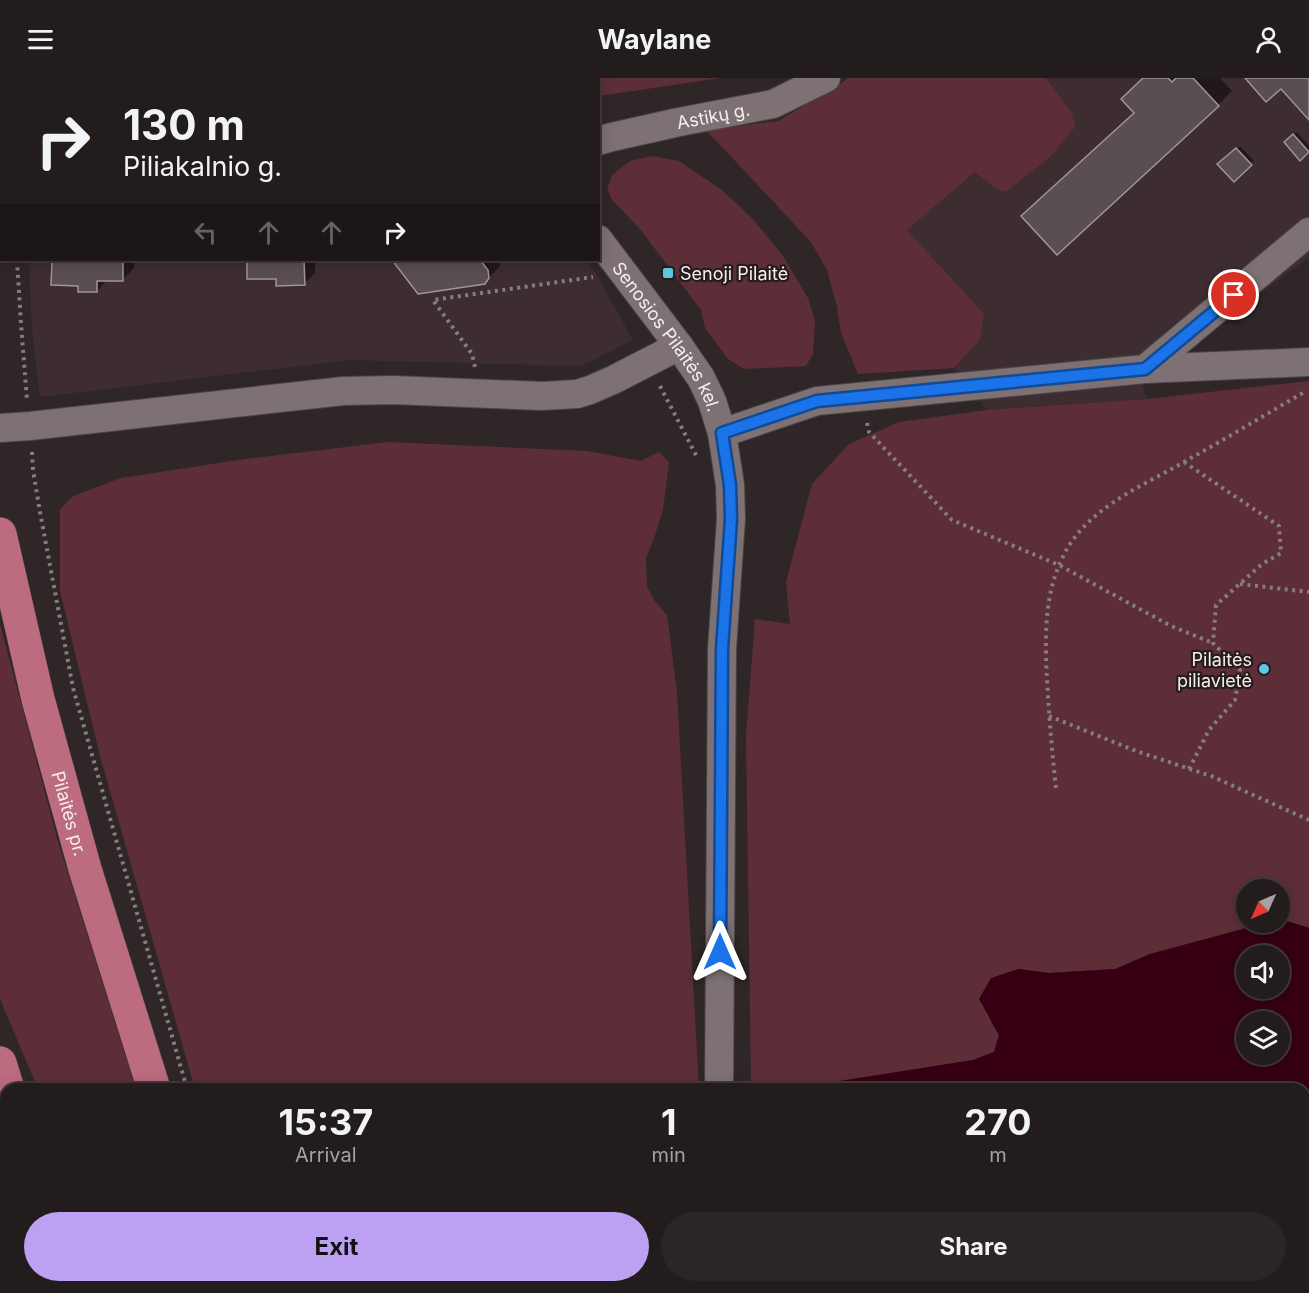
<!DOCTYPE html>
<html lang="en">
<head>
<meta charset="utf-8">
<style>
  body { margin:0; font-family:Inter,sans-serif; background:#2b2526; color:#f1f3f6; height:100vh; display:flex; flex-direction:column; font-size:22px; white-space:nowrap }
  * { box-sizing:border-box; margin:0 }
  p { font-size:20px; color:#a3a1a4 }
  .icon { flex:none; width:33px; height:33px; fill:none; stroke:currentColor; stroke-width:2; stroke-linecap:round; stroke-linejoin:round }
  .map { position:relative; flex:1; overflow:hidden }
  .details { position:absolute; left:0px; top:1005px; width:1310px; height:210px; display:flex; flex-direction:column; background:#231c1d; border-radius:18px 18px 0 0; box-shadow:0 3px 15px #0003,0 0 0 2px #403a3b }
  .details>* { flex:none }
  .top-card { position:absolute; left:0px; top:0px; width:600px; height:183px; box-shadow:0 3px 15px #0003,0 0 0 2px #403a3b; background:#231c1d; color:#f1f3f6; overflow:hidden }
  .needle { width:39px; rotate:225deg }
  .controls { position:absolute; left:1236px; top:801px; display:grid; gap:12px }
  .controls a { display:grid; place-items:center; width:54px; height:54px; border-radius:50%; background:#231c1d; box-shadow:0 3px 15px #0003,0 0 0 2px #403a3b; font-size:30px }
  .pin { position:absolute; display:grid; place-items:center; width:51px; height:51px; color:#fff; margin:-26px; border:3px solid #fff; border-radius:50%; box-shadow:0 2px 6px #0007 }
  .me { position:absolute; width:66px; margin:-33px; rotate:0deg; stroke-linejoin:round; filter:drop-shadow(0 0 4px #0008) }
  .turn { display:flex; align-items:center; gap:21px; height:126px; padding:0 24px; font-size:27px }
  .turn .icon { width:78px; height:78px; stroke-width:2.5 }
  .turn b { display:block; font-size:42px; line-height:51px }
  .lanes { display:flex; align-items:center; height:57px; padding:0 24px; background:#0003; justify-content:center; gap:30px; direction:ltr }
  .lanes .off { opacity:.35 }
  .eta { display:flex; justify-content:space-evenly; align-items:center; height:102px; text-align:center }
  .eta b { font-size:36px; font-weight:700; line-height:42px }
  .action { display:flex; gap:12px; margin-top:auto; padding:12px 24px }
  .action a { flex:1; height:69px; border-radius:36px; background:#bca0f2; color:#111; font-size:24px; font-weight:700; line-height:69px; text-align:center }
  .action a+a { background:#2b2526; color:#f1f3f6 }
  header { display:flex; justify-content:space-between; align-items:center; height:78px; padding:0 24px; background:#231c1d; font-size:27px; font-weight:700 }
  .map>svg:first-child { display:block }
  .built { fill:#3e2d30 }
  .green { fill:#5d2e38 }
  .water { fill:#360012; fill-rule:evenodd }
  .shadow { fill:#0007 }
  .building { fill:#5a4f50; stroke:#a19496; stroke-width:1.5 }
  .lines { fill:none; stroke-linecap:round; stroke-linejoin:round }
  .street-casing { stroke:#4c4546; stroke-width:30 }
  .primary-casing { stroke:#4c4546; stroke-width:34 }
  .path { stroke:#857d7e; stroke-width:4; stroke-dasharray:3 4.5; stroke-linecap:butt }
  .street { stroke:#7d7173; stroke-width:28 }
  .primary { stroke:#bd6b7e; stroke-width:33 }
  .route-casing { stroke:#114b97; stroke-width:15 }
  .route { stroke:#1a73e8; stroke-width:10 }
  .poi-dot { fill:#59c8e5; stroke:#261c1e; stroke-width:2 }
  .labels { text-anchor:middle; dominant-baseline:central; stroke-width:4.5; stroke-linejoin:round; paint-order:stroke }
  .street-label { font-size:18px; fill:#f5eeef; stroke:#261c1e }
  .poi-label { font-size:18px; fill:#f5eeef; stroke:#261c1e; text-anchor:start }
</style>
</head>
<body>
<header><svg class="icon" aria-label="menu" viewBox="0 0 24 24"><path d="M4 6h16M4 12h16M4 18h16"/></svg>Waylane<svg class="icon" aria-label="person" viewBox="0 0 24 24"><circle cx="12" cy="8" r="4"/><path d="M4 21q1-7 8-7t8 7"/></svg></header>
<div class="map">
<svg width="1309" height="1215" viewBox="0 0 1309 1215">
  <rect width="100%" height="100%" fill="#2f2627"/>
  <!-- built -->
  <g class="built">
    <polygon points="21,0 446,0 447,1 21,2"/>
    <polygon points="1046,0 1309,0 1309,180 1140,300 1147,321 987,332 954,290 980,262 907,152 975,94 994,110 1071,33"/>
    <polygon points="29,182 585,182 594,192 633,262 588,285 578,288 351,282 40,319 32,251"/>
  </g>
  <!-- green -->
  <g class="green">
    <polygon points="501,0 721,0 599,18 598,2 502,2"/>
    <polygon points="848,0 1046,0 1071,33 1075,49 1050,79 1006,114 994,110 975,94 907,152 984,236 980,262 954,290 858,296 841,255 837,229 827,192 811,164 706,52 778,43 835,10"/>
    <polygon points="652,78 679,83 722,112 752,140 783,178 808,220 815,243 813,276 806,288 744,291 728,281 705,250 701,232 640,151 612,122 607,111 612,97 630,83"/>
    <polygon points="1309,303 1309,850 1280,841 1280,812 1246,812 1246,844 1265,845 1150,876 1115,891 1049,895 1018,891 991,944 999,957 994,974 973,982 840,1003 808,1011 753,1011 751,1006 746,658 755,541 790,546 786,504 812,406 849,366 899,344 987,332 1147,321"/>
    <polygon points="388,364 587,373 641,383 659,374 669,384 663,432 653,463 646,480 647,508 654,522 667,537 677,614 699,1011 195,1011 100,678 60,513 60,431 73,418 121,400 238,382"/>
    <polygon points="0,546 58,764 136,1011 38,1011 0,921"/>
    <polygon points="0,1053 6,1072 6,1209 49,1209 51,1215 0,1215"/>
    <polygon points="1309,1099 1309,1215 750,1215 750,1209 1304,1209 1304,1107"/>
    <polygon points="105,1209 180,1209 176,1215 109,1215"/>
    <polygon points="254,1209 693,1209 692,1215 256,1215"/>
  </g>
  <!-- water -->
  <path class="water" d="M1280,841L1309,850V1099L1304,1107V1011H808L840,1003L973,982L994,974L999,957L979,921L991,900L1018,891L1049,895L1115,891L1150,876L1265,845L1280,844ZM1246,878H1280V910H1246ZM1246,944H1280V976H1246Z"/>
  <!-- shadow -->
  <g class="shadow">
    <polygon points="1144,0 1220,0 1232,13 1218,27 1135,34"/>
    <polygon points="1297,54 1309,68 1309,73 1300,81 1286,64"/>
    <polygon points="1240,68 1254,83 1234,102 1219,86"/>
    <polygon points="56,182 134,182 134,190 123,201 108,201 97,213 79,206 53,184"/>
    <polygon points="248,182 315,182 315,195 304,206 277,199 249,200"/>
    <polygon points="394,182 499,182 500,188 484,205 419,214"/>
  </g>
  <!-- building -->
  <g class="building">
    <polygon points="1143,0 1168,0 1172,4 1176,0 1193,0 1219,28 1057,177 1021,138 1134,35 1121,21"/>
    <polygon points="1245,0 1309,0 1309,42 1281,11 1266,24"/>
    <polygon points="1293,56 1309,74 1300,83 1284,64"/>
    <polygon points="1236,70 1252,87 1234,104 1217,86"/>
    <polygon points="78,182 123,182 123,203 97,203 97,214 78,214 78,208 51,207 52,183 78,183"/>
    <polygon points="247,182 304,182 305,207 276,208 276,201 247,201"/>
    <polygon points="392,182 480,182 488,192 489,200 485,206 418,216"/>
  </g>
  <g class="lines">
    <!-- street casing -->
    <g class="street-casing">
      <g id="street">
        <polyline points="472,0 473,2"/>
        <path id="s1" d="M598,63L612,59L679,44L773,26L826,0"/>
        <path id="s2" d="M598,161L679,268L701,300L712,323L722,355L730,407L731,441L722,571L719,1011"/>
        <polyline points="1145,291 1309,284"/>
        <polyline points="0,350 30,348 343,313 393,312 542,318 577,316 590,312 613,302 679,268"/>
        <polyline points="722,355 817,323 1145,291 1309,154"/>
        <polyline points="718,1215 718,1209"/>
      </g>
    </g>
    <!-- primary casing -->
    <g class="primary-casing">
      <g id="primary">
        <path id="s3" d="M0,456L38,621L85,791L154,1011"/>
        <polyline points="0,985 8,1011"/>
        <polyline points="90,1209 95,1215"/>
        <polyline points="193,1215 196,1209"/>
      </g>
    </g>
    <!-- path -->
    <g class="path">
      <polyline points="9,0 9,2"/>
      <polyline points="17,182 21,246 27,322"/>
      <polyline points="475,289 472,276 433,222 593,199"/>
      <polyline points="660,308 697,379"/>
      <polyline points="867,345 869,354 952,442 1059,487 1171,548 1213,565"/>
      <polyline points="32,374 33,392 40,434 73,610 187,1011"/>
      <polyline points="1184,384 1279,448 1281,475 1262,486 1216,527 1213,565 1240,592 1235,622 1209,652 1189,691"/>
      <polyline points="1240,506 1309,514"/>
      <polyline points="1049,638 1136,673 1211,698 1309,742"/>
      <path d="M1056,710C1052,674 1049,638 1047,601C1045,563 1044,521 1060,485C1082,432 1137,411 1184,384C1225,361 1265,337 1306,313"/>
      <polyline points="247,1209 248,1215"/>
    </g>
    <!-- street -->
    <use href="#street" class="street"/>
    <!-- primary -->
    <use href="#primary" class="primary"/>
  </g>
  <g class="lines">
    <!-- route casing -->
    <g class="route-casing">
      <polyline id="route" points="720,874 722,571 731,441 730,407 722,355 817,323 1145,291 1234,217"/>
    </g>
    <!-- route -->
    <use href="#route" class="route"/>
  </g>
  <!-- markers -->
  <g class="poi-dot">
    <rect x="662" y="189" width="12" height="12" rx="3"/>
    <circle cx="1264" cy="591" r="6"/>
  </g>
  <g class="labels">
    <!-- street labels -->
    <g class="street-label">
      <text stroke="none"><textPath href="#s1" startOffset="118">Astikų g.</textPath></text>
      <text stroke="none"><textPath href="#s2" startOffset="120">Senosios Pilaitės kel.</textPath></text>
      <text stroke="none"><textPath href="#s3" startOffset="288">Pilaitės pr.</textPath></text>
    </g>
    <!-- poi labels -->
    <g class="poi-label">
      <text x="680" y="195">Senoji Pilaitė</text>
      <text x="1252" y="581" text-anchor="end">Pilaitės<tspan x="1252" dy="21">piliavietė</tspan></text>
    </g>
  </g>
</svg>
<div class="controls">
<a><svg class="needle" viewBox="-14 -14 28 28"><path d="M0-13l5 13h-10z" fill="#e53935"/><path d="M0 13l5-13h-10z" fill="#a3a1a4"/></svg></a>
<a><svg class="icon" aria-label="sound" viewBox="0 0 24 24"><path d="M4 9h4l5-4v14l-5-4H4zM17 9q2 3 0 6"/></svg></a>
<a><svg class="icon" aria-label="layers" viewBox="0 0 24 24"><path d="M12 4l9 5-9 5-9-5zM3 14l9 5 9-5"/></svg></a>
</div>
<div class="pin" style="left:1234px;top:217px;background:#d93025"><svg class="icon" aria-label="arrive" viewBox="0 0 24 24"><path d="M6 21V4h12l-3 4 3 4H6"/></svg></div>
<svg class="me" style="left:720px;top:874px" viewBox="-20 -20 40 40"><path d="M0-17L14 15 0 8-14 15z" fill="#1a73e8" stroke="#fff" stroke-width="4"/></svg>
<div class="top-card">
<div class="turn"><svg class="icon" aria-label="right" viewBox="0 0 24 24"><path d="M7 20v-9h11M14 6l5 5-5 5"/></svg><div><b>130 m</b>Piliakalnio g.</div></div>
<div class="lanes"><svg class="icon off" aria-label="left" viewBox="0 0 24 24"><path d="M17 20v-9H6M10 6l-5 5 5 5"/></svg><svg class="icon off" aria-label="ahead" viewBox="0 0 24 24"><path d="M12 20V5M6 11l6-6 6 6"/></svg><svg class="icon off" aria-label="ahead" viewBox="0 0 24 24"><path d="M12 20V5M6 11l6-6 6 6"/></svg><svg class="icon" aria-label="right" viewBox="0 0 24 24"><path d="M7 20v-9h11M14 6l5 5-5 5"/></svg></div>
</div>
<section class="details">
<div class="eta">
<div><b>15:37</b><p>Arrival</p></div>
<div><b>1</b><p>min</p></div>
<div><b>270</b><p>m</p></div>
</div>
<div class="action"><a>Exit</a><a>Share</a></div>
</section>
</div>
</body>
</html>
